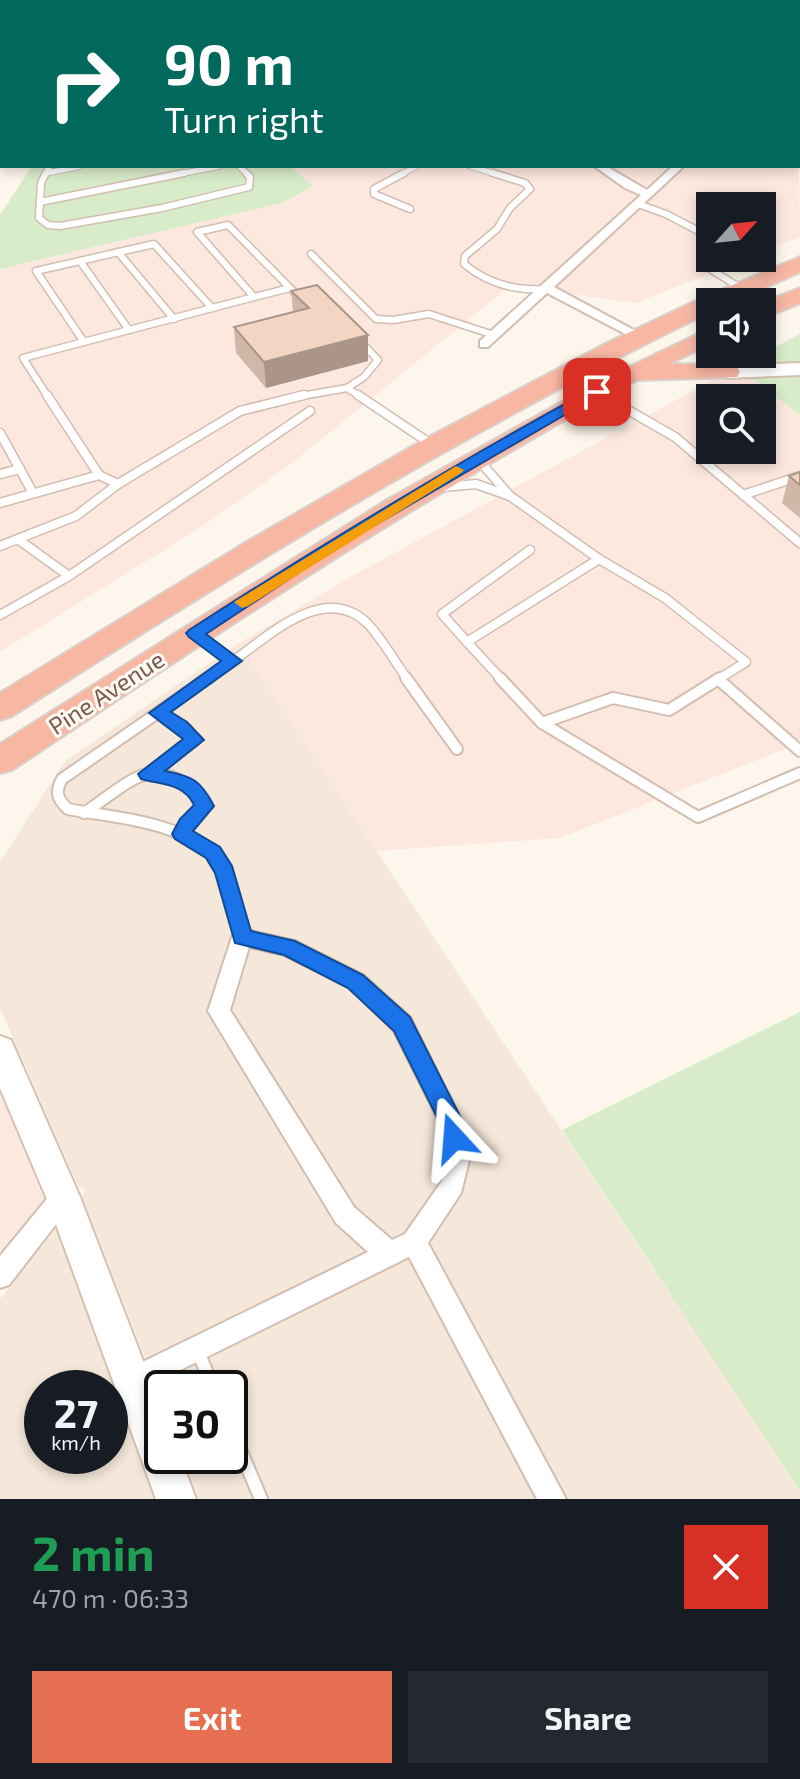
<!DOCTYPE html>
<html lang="en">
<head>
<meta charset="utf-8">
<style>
  body { margin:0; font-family:"Exo 2",sans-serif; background:#242831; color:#f1f3f6; height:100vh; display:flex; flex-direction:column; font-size:30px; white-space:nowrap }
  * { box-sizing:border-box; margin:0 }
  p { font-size:26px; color:#9ea1a6 }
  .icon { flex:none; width:44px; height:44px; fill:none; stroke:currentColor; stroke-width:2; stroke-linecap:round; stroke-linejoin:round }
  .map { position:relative; height:1499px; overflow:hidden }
  .panel { display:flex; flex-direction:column; background:#171b24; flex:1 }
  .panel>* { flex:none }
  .guide { position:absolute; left:0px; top:0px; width:800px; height:168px; box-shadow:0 4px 12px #0003; background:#00695c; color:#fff; overflow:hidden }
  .needle { width:52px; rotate:63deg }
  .tools { position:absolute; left:696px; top:192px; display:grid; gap:16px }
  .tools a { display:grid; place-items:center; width:80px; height:80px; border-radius:0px; background:#171b24; box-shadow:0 4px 12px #0003; font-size:40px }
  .speed { position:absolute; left:24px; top:1370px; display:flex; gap:16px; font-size:40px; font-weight:700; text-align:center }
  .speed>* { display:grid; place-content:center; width:104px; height:104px; border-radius:50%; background:#171b24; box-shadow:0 4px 12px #0003; line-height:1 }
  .speed small { font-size:20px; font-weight:400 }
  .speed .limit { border:4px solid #111; border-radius:12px; background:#fff; color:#111 }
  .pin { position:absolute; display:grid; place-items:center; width:68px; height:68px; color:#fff; margin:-34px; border-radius:16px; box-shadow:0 4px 12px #0006 }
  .me { position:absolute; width:88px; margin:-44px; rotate:341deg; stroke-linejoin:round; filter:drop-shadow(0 0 6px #0008) }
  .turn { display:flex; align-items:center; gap:28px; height:168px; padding:0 32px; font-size:36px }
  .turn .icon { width:104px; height:104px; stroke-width:2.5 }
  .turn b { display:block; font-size:56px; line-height:68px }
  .round { display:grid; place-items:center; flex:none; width:84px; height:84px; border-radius:0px; background:#242831 }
  .head { display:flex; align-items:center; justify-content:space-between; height:136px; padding:0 32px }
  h1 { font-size:48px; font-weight:700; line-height:60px; color:#1e9e55 }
  .cta { display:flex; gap:16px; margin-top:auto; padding:16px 32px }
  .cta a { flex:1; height:92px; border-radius:0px; background:#e76f51; color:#fff; font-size:32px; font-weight:700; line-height:92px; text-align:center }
  .cta a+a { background:#242831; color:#f1f3f6 }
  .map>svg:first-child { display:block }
  .residential { fill:#f5e8da; fill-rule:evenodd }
  .commercial { fill:#fde8e0; fill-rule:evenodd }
  .green { fill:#d8ecc9 }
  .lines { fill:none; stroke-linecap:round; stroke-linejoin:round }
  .lane-far4-casing { stroke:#d1beb0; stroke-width:7 }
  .lane-far3-casing { stroke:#d1beb0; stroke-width:9 }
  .lane-far2-casing { stroke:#d1beb0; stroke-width:11 }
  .lane-far1-casing { stroke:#d1beb0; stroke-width:14 }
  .lane-casing { stroke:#d1beb0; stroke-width:16 }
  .street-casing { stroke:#d1beb0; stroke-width:4 }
  .secondary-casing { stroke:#d6c0b0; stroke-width:4 }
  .highway-casing { stroke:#dad1cd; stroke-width:4 }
  .path { stroke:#d9b8a5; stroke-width:2; stroke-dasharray:1 3; stroke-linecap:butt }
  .lane-far4 { stroke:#fff; stroke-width:5 }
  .lane-far3 { stroke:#fff; stroke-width:6 }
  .lane-far2 { stroke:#fff; stroke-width:8 }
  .lane-far1 { stroke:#fff; stroke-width:10 }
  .lane { stroke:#fff; stroke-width:12 }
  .street { fill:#fff; fill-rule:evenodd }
  .secondary { fill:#fff; fill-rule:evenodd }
  .highway { fill:#f7b7a3; fill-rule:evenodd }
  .wall { fill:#d1b7a8 }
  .shaded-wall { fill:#aa9588 }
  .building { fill:#f3d5c3; stroke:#aa9588; stroke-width:2 }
  .route { fill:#1a73e8; stroke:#114b97; stroke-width:2 }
  .slow { fill:#f59e0b }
  .labels { text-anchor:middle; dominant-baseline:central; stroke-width:6; stroke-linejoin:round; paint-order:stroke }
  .street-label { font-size:24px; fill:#7a5c4d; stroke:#fffaf3 }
</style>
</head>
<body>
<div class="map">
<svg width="800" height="1499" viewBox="0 0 800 1499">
  <rect width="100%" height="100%" fill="#fdf6ec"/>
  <!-- residential -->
  <g class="residential">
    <polygon points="239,643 800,1491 800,1499 199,1499 183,1456 230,1456 230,1388 162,1388 162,1401 82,1196 86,1190 78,1186 0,1008 0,862 65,761"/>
    <path d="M56,1229L115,1389L154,1499H0V1299ZM42,1388H110V1456H42Z"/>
  </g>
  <!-- commercial -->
  <g class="commercial">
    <polygon points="798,107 800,237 762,252 762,206 710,206 710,258 748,258 636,303 510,286 292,463 201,527 0,652 0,269 282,203 312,186 290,166 798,166"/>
    <path d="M720,376H749L800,415V743L560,838L377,851L239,643L354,575ZM710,398H762V450H710Z"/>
    <polygon points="0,1094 44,1199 0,1252"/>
  </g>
  <!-- green -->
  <g class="green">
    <polygon points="32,166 290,166 313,186 282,203 0,269 0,215"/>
    <polygon points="800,334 800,364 738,367"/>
    <polygon points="800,373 800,415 749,376"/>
    <polygon points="800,1012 800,1491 562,1130"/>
  </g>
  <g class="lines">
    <!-- lane-far4 casing -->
    <g class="lane-far4-casing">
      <g id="lane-far4">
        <polyline points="292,0 295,2"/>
        <polyline points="58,2 74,0"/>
        <polyline points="231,2 239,0"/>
        <polyline points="239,166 248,175"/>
        <polyline points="470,166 499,175"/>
        <polyline points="47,173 81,166"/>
        <polyline points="45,175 50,166"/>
        <polyline points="174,175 220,166"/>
        <polyline points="400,175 417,166"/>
      </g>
    </g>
    <!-- lane-far3 casing -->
    <g class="lane-far3-casing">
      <g id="lane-far3">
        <polyline points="46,173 41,183 39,218 48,225 60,226 162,208 249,187 250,177 246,173"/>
        <polyline points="404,173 374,189 374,194 410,209"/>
        <path d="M493,173L525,183L530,189L510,208L497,229L465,256L464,264C487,283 516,291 546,289"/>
        <polyline points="40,202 184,173"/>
        <polyline points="638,204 666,214 710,237"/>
        <polyline points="118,252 174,319"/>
        <polyline points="311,254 376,319 393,320 429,314 494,335"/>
        <polyline points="710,257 703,259 707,267 742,289"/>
        <polyline points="746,258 774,275"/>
        <polyline points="80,261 129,330"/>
        <polyline points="254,297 290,288"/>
        <polyline points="360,341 378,360 364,377 347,388 361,397"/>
        <polyline points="84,342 36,271 154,244 212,308"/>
        <polyline points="597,392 606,397"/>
        <polyline points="48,397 23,358 254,297 197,232 228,225 299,297"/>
        <polyline points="296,397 347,388"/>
      </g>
    </g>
    <!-- lane-far2 casing -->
    <g class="lane-far2-casing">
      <g id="lane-far2">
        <polyline points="47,395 99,475 118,484 240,411 304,395"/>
        <polyline points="358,395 431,444"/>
        <polyline points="602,395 675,437 800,543"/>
        <polyline points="0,433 33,493"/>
        <polyline points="0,474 20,469"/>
        <polyline points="443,487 476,484 510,496 477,458"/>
        <polyline points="743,495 800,476"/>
        <polyline points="510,496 599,559"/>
        <polyline points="0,503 99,475"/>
        <polyline points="19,540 69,576"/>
        <polyline points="0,546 76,516 118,484"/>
        <polyline points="599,559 665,598 746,662 717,680"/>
        <polyline points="0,615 69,576 310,411"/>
        <polyline points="197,635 233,661 206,680"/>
        <polyline points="467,642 442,614 530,550"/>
        <path d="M233,661C269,636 325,581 368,624C383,640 395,662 408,680"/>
        <polyline points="502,680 467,642 599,559"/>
      </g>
    </g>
    <!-- lane-far1 casing -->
    <g class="lane-far1-casing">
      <g id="lane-far1">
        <path d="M208,678L62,779C55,792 57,799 68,809C119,819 196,821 225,871C236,890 238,916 242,937"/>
        <polyline points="406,678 457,749"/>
        <polyline points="500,678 542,723 613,698 669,710 720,678"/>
        <polyline points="718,679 800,751"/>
        <polyline points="542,723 698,817 800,773"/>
        <polyline points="147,774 195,740 158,713"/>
        <path d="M84,813C101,802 118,787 136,778C163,765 193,784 205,806L187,824L182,834"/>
      </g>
    </g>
    <!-- lane casing -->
    <g class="lane-casing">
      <g id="lane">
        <polyline points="197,1349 213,1388"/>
        <polyline points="230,1426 261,1499"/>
      </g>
    </g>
    <!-- street casing -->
    <g class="street-casing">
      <g id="street">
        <polygon points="800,51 800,57 798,58 798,52"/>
        <polygon points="594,166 606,166 647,190 673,166 684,166 554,287 645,336 635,339 547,293 488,347 480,347 480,341 641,195 625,188"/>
        <path d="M242,929L295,941L363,975L410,1017L461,1120L470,1156L461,1193L428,1243L566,1499H537L409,1257L142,1389L133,1393L124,1389L120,1380L124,1371L368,1252L336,1223L208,1011L232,937L235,931ZM249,947L284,955L349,987L394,1031L439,1121L446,1156L442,1181L405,1234L392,1240L354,1207L230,1010Z"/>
        <polygon points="63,1186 71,1189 75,1197 71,1205 9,1285 0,1288 0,1256 55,1189"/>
      </g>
    </g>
    <!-- secondary casing -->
    <g class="secondary-casing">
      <g id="secondary">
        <polygon points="800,363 800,375 728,378 719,372 728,366"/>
        <polygon points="0,1036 11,1040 80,1197 162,1410 162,1456 180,1456 196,1499 156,1499 46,1197 0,1088"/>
      </g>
    </g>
    <!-- highway casing -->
    <g class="highway-casing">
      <g id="highway">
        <path d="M800,257V272L732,302H710V312C467,430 239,570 12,716L0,720V693L250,540L427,438L609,342L702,298Z"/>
        <polygon points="800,288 800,303 762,319 762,303"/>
        <path d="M710,328V344L669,364L728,365L737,367L740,372L737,377L637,380L629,384C416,501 214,635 12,770L0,773V744L387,500L590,386Z"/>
      </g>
    </g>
    <!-- path -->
    <polyline class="path" points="353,0 357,2"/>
    <!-- lane-far4 -->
    <use href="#lane-far4" class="lane-far4"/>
    <!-- lane-far3 -->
    <use href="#lane-far3" class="lane-far3"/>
    <!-- lane-far2 -->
    <use href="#lane-far2" class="lane-far2"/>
    <!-- lane-far1 -->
    <use href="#lane-far1" class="lane-far1"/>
    <!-- lane -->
    <use href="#lane" class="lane"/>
    <!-- street -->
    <use href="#street" class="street"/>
    <!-- secondary -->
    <use href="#secondary" class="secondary"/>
    <!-- highway -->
    <use href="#highway" class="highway"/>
  </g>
  <!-- wall -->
  <g class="wall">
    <polygon points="291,291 368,335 368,361 266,388 236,353 234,327 293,312"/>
    <polygon points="800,472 800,518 782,503 789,476"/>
  </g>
  <!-- shaded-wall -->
  <polygon class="shaded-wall" points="368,335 368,361 266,388 264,362"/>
  <!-- building -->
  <g class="building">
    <polygon points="317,285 368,335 264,362 234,327 309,308 291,291"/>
    <polygon points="800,472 800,485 789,476"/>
  </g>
  <!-- route -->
  <path class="route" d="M592,389L604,392L339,546L206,634L242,661L171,712L187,722L204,740L165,771C193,776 201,781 214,806L193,831L220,847L232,866L251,931L295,941L363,975L410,1017L462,1120L466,1138L462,1146L454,1149L446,1146L439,1121L394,1031L348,988L284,955L235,943L215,873L206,858L175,839L172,834L180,819L194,805C184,783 162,785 141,779L138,774L183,739L149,713L221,661L189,637L186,633L189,630C321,545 454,464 592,389Z"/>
  <!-- slow -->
  <polygon class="slow" points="456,466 464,470 461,473 248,606 242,608 234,602"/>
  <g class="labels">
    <!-- street labels -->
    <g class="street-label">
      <text transform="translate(106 692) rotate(-33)">Pine Avenue</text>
    </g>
  </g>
</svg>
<div class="tools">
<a><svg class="needle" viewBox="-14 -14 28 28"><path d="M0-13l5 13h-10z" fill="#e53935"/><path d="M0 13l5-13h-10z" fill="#9ea1a6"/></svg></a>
<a><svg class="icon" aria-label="sound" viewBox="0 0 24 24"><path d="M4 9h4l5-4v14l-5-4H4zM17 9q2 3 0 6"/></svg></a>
<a><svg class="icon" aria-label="search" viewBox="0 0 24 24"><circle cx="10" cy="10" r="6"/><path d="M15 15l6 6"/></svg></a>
</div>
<div class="speed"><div>27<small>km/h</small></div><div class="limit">30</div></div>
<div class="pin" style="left:597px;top:392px;background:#d93025"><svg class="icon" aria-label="arrive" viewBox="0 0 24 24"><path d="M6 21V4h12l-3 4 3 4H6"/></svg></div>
<svg class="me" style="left:454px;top:1138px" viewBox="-20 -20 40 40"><path d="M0-17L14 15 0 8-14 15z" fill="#1a73e8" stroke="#fff" stroke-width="4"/></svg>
<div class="guide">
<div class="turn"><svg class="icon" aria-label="right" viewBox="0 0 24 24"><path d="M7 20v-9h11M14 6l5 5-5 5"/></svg><div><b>90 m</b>Turn right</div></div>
</div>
</div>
<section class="panel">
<div class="head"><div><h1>2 min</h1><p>470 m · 06:33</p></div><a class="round" style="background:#d93025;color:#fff"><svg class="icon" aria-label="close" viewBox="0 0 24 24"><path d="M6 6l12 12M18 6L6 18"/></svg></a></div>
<div class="cta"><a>Exit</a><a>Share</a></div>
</section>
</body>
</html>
